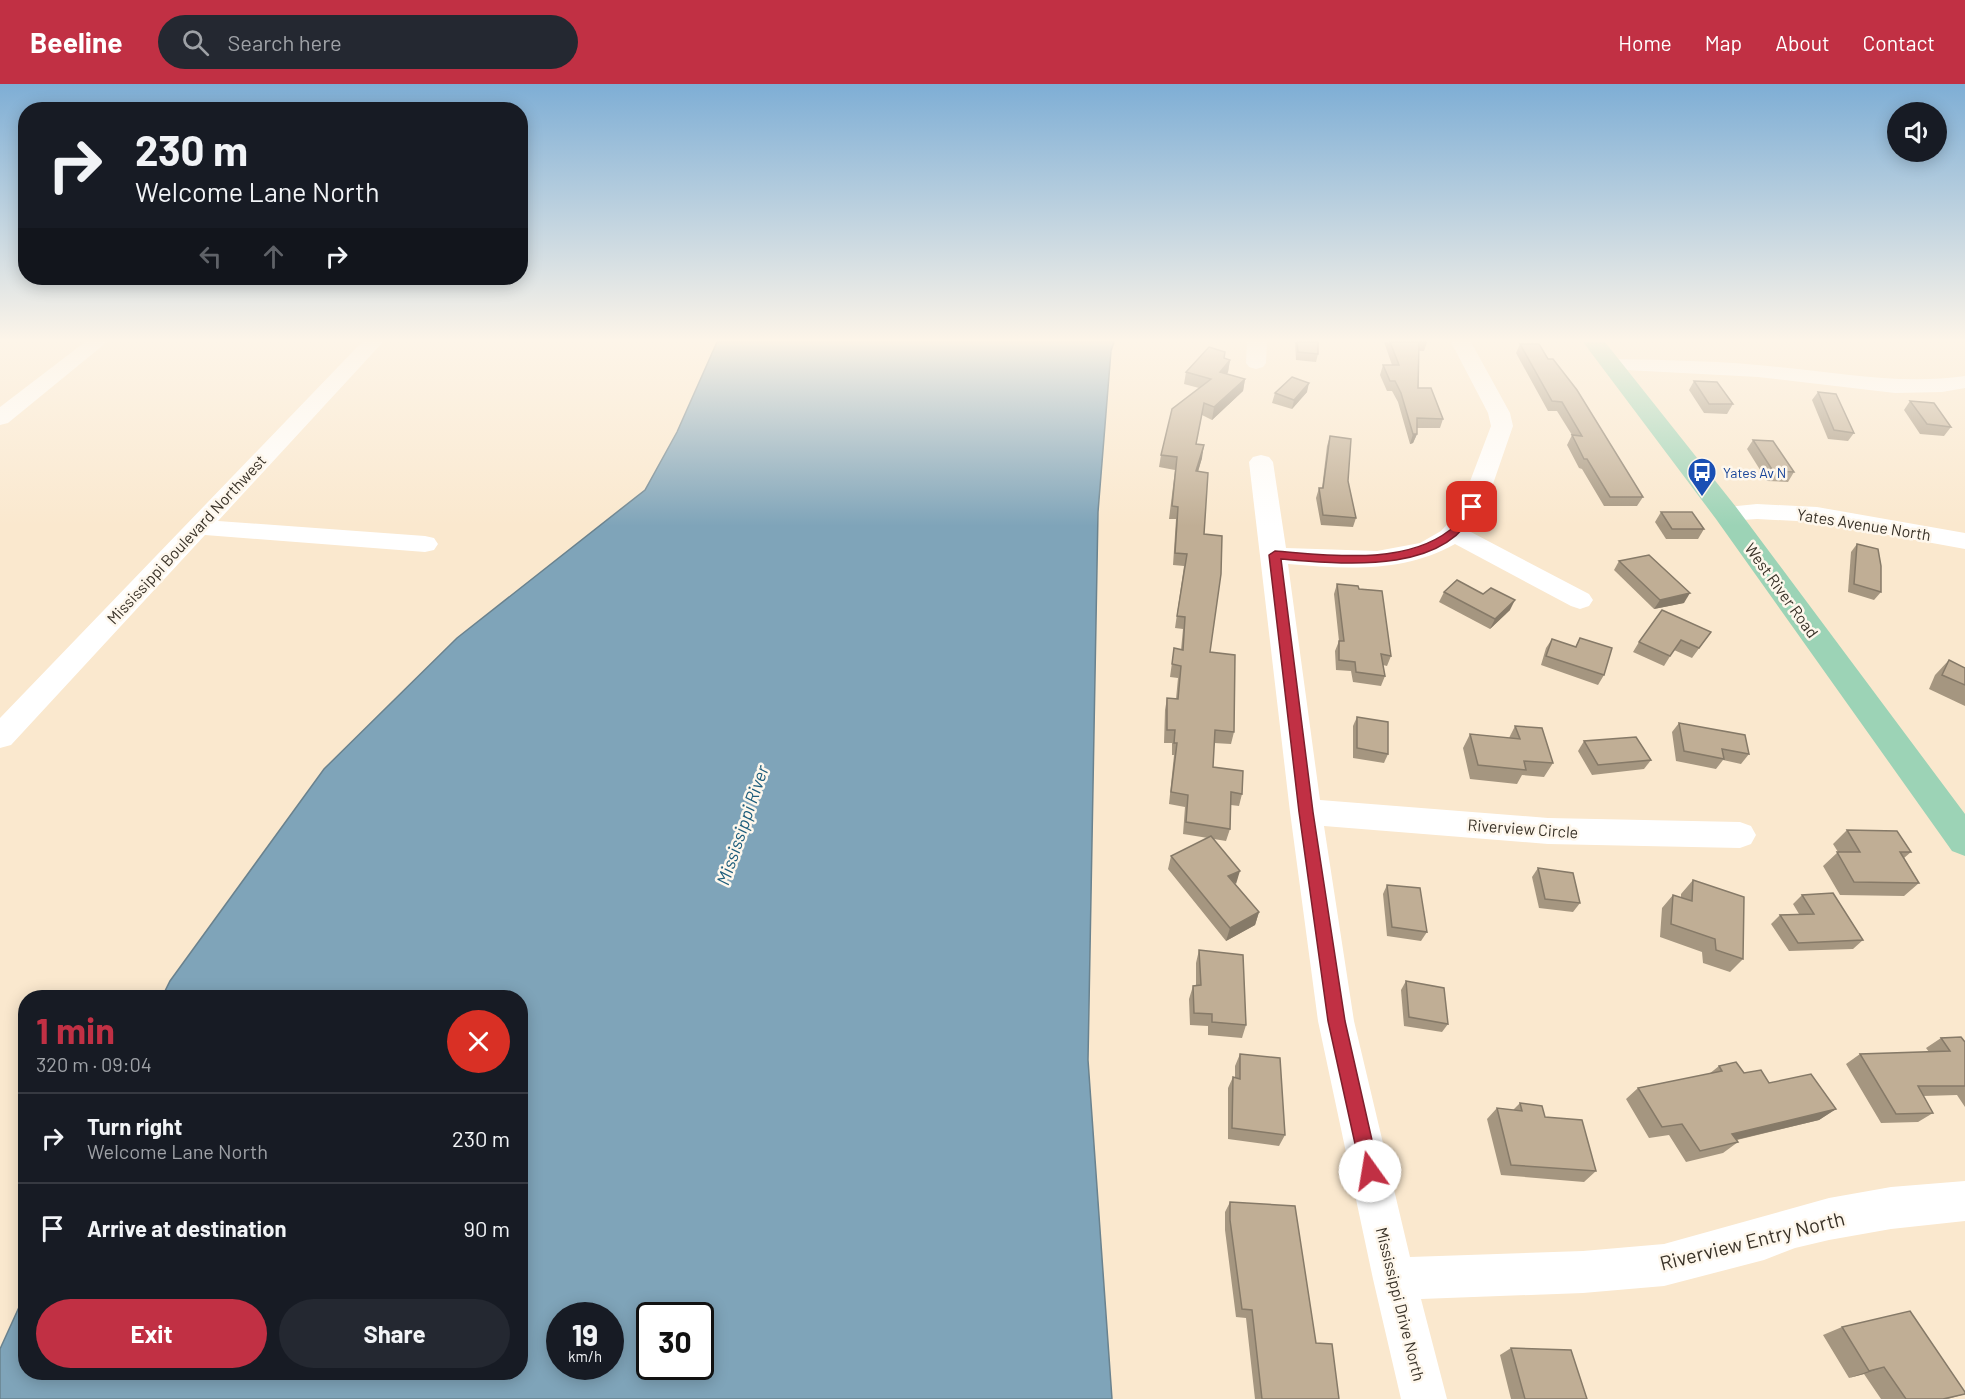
<!DOCTYPE html>
<html lang="en">
<head>
<meta charset="utf-8">
<style>
  body { margin:0; font-family:Barlow,sans-serif; background:#242831; color:#f1f3f6; height:100vh; display:flex; flex-direction:column; font-size:22px; white-space:nowrap }
  * { box-sizing:border-box; margin:0 }
  p { font-size:20px; color:#9ea1a6 }
  .icon { flex:none; width:33px; height:33px; fill:none; stroke:currentColor; stroke-width:2; stroke-linecap:round; stroke-linejoin:round }
  .map { position:relative; flex:1; overflow:hidden }
  .side { position:absolute; left:18px; top:906px; width:510px; height:390px; display:flex; flex-direction:column; background:#171b24; border-radius:24px; box-shadow:0 3px 15px #0003 }
  .side>* { flex:none }
  .top-card { position:absolute; left:18px; top:18px; width:510px; height:183px; border-radius:24px; box-shadow:0 3px 15px #0003; background:#171b24; color:#f1f3f6; overflow:hidden }
  .fabs { position:absolute; left:1887px; top:18px; display:grid; gap:12px }
  .fabs a { display:grid; place-items:center; width:60px; height:60px; border-radius:50%; background:#171b24; box-shadow:0 3px 15px #0003; font-size:30px }
  .speed { position:absolute; left:546px; top:1218px; display:flex; gap:12px; font-size:30px; font-weight:700; text-align:center }
  .speed>* { display:grid; place-content:center; width:78px; height:78px; border-radius:50%; background:#171b24; box-shadow:0 3px 15px #0003; line-height:1 }
  .speed small { font-size:15px; font-weight:400 }
  .speed .limit { border:3px solid #111; border-radius:9px; background:#fff; color:#111 }
  .pin { position:absolute; display:grid; place-items:center; width:51px; height:51px; color:#fff; margin:-26px; border-radius:12px; box-shadow:0 3px 9px #0006 }
  .me { position:absolute; width:66px; margin:-33px; rotate:347deg; stroke-linejoin:round; filter:drop-shadow(0 0 4px #0008) }
  .turn { display:flex; align-items:center; gap:21px; height:126px; padding:0 18px; font-size:27px }
  .turn .icon { width:78px; height:78px; stroke-width:2.5 }
  .turn b { display:block; font-size:42px; line-height:51px }
  .lanes { display:flex; align-items:center; height:57px; padding:0 18px; background:#0003; justify-content:center; gap:30px; direction:ltr }
  .lanes .off { opacity:.35 }
  .round { display:grid; place-items:center; flex:none; width:63px; height:63px; border-radius:32px; background:#242831 }
  .headline { display:flex; align-items:center; justify-content:space-between; height:102px; padding:0 18px }
  h1 { font-size:36px; font-weight:700; line-height:45px; color:#c13044 }
  .button { display:flex; gap:12px; margin-top:auto; padding:12px 18px }
  .button a { flex:1; height:69px; border-radius:36px; background:#c13044; color:#fff; font-size:24px; font-weight:700; line-height:69px; text-align:center }
  .button a+a { background:#242831; color:#f1f3f6 }
  ul { padding:0; list-style:none }
  li { display:flex; align-items:center; gap:18px; height:90px; padding:0 18px; border-top:2px solid #363941 }
  li div { flex:1 }
  li b { display:block; font-size:22px }
  li em { font-style:normal }
  header { display:flex; align-items:center; gap:36px; box-sizing:border-box; height:84px; padding:0 30px; background:#c13044; color:#fff }
  header strong { font-size:28px }
  nav { display:flex; gap:33px; margin-inline-start:auto; font-size:21px }
  .search { width:420px; height:54px; background:#242831; display:flex; align-items:center; gap:15px; box-sizing:border-box; padding:0 21px; border-radius:33px; color:#9ea1a6; font-size:22px }
  .map>svg:first-child { display:block }
  .water { fill:#7fa4b9; stroke:#6a828e; stroke-width:1.5; fill-rule:evenodd }
  .lines { fill:none; stroke-linecap:round; stroke-linejoin:round }
  .minor { fill:#fff; fill-rule:evenodd }
  .major { fill:#9cd3b6; fill-rule:evenodd }
  .wall { fill:#a59680 }
  .shaded-wall { fill:#867a68 }
  .building { fill:#c0ae95; stroke:#867a68; stroke-width:1.5 }
  .route { fill:#c13044; stroke:#7d1f2c; stroke-width:1.5 }
  .labels { text-anchor:middle; dominant-baseline:central; stroke-width:5; stroke-linejoin:round; paint-order:stroke }
  .far-transit-label { font-size:14px; fill:#164399; stroke:#fef7ec; text-anchor:start }
  .street-label { font-size:16px; fill:#393228; stroke:#fef7ec }
  .water-label { font-size:18px; font-style:italic; fill:#1d5d7b; stroke:#fef7ec }
  .near-street-label { font-size:20px; fill:#393228; stroke:#fef7ec }
</style>
</head>
<body>
<header>
<strong>Beeline</strong>
<div class="search"><svg class="icon" aria-label="search" viewBox="0 0 24 24"><circle cx="10" cy="10" r="6"/><path d="M15 15l6 6"/></svg>Search here</div>
<nav><a>Home</a><a>Map</a><a>About</a><a>Contact</a></nav>
</header>
<div class="map">
<svg width="1965" height="1315" viewBox="0 0 1965 1315">
  <rect width="100%" height="100%" fill="#fae8ce"/>
  <!-- water -->
  <path class="water" d="M717,258H1114L1111,267L1098,428L1088,976L1112,1315H0V1265L25,1210L26,1288H520V914L162,913L170,897L324,685L457,554L645,406L677,348ZM560,1232H610V1282H560ZM650,1232H700V1282H650Z"/>
  <g class="lines">
    <!-- minor -->
    <g class="minor">
      <polygon points="85,258 107,258 8,339 0,341 0,323"/>
      <polygon points="362,258 383,258 218,437 425,452 434,454 438,460 434,466 425,468 205,451 11,661 0,664 0,634"/>
      <polygon points="1247,258 1267,258 1266,279 1263,283 1256,285 1249,283 1246,279"/>
      <path d="M1451,258H1471L1510,329L1513,342L1484,426L1469,447L1589,510L1593,516L1589,522L1580,525L1571,522L1455,460C1404,489 1345,485 1288,480L1320,716L1548,734L1740,738L1751,742L1756,751L1751,760L1740,764L1548,760L1324,742L1354,937L1410,1173L1583,1167L1664,1160L1829,1114L1891,1103L1965,1097V1137L1891,1145L1829,1156L1795,1164L1764,1176L1664,1202L1583,1209L1421,1215L1447,1315H1401L1373,1195L1318,937L1290,728L1249,378L1253,373L1261,371L1269,373L1273,378L1286,464L1377,467L1420,459L1441,447L1458,429L1491,342L1488,329Z"/>
      <path d="M1614,275C1669,276 1724,277 1778,283C1841,289 1902,301 1965,292V304L1942,308L1895,309L1758,293L1607,285L1604,281L1607,277Z"/>
      <polygon points="1757,420 1817,423 1965,449 1965,465 1817,438 1757,435 1726,437 1717,434 1714,429 1717,424"/>
    </g>
    <!-- major -->
    <polygon class="major" points="1583,258 1605,258 1736,423 1965,730 1965,772 1952,767 1716,435"/>
  </g>
  <!-- wall -->
  <g class="wall">
    <polygon points="1295,258 1318,258 1318,270 1316,278 1296,276"/>
    <polygon points="1384,258 1427,258 1424,267 1419,267 1418,304 1443,335 1440,344 1417,344 1417,350 1413,359 1410,360 1398,318 1392,307 1387,307 1380,291 1383,281 1392,281"/>
    <polygon points="1520,260 1548,275 1643,413 1637,422 1604,422 1582,385 1579,384 1567,361 1572,351 1557,327 1548,327 1516,269"/>
    <polygon points="1224,274 1230,276 1228,288 1227,290 1245,295 1243,307 1212,336 1202,331 1196,360 1202,374 1198,388 1204,450 1210,568 1234,648 1231,660 1214,659 1213,683 1242,710 1239,722 1231,721 1230,745 1226,757 1214,755 1236,801 1259,828 1255,841 1226,857 1168,785 1171,772 1208,754 1183,750 1185,723 1169,720 1174,671 1172,671 1172,659 1164,659 1165,626 1167,614 1176,615 1178,594 1170,593 1174,564 1181,566 1183,545 1175,544 1184,482 1173,481 1176,435 1169,435 1175,386 1159,383 1161,371 1199,304 1184,300 1186,288"/>
    <polygon points="1694,297 1733,320 1727,330 1704,329 1689,306"/>
    <polygon points="1307,308 1292,325 1272,319 1275,309"/>
    <polygon points="1818,308 1854,349 1848,357 1828,355 1812,316"/>
    <polygon points="1910,317 1951,343 1944,352 1920,350 1904,326"/>
    <polygon points="1330,352 1348,397 1356,434 1353,443 1321,441 1316,414 1319,404 1322,404 1327,362"/>
    <polygon points="1753,356 1794,388 1788,398 1767,397 1747,365"/>
    <polygon points="1661,428 1704,445 1698,455 1666,455 1655,438"/>
    <polygon points="1857,460 1881,508 1874,516 1848,508 1851,468"/>
    <polygon points="1619,477 1684,519 1654,525 1614,486"/>
    <polygon points="1337,500 1391,572 1387,582 1383,581 1385,592 1381,602 1353,598 1351,587 1336,586 1335,567 1339,557 1334,510"/>
    <polygon points="1444,508 1510,526 1490,545 1439,518"/>
    <polygon points="1711,548 1692,574 1674,566 1664,582 1633,568 1639,558"/>
    <polygon points="1580,554 1604,591 1598,601 1541,581 1546,564 1552,555 1575,563"/>
    <polygon points="1949,576 1965,584 1965,622 1929,605 1935,591"/>
    <polygon points="1357,633 1388,670 1384,679 1353,674 1353,642"/>
    <polygon points="1679,639 1749,670 1741,680 1723,676 1716,685 1676,677 1672,648"/>
    <polygon points="1515,642 1553,679 1544,693 1522,691 1517,700 1470,695 1463,664 1470,650 1509,654"/>
    <polygon points="1584,657 1651,676 1644,685 1592,691 1578,667"/>
    <polygon points="1847,746 1911,768 1904,774 1919,799 1904,812 1840,811 1823,782 1838,768 1833,760"/>
    <polygon points="1538,784 1580,819 1573,828 1539,824 1532,793"/>
    <polygon points="1693,796 1743,875 1730,888 1703,879 1702,868 1660,853 1662,824 1673,811 1681,814 1681,810"/>
    <polygon points="1387,801 1427,848 1421,857 1387,852 1383,810"/>
    <polygon points="1802,811 1863,856 1853,865 1789,867 1771,840 1780,831 1799,830 1793,820"/>
    <polygon points="1199,866 1246,941 1242,954 1208,951 1208,942 1190,941 1189,915 1193,902 1196,902 1196,879"/>
    <polygon points="1406,897 1448,940 1442,948 1404,942 1401,906"/>
    <polygon points="1941,954 1965,958 1965,1023 1957,1011 1923,1012 1933,1029 1918,1038 1881,1039 1846,980 1860,970 1929,968 1926,964"/>
    <polygon points="1240,970 1285,1051 1279,1062 1228,1055 1228,1004 1233,993 1235,994 1235,982"/>
    <polygon points="1719,982 1744,989 1836,1025 1819,1036 1737,1056 1738,1058 1723,1069 1686,1078 1669,1051 1649,1054 1626,1015 1638,1004 1709,990"/>
    <polygon points="1520,1019 1545,1033 1596,1087 1584,1098 1501,1091 1487,1035 1497,1024 1513,1026"/>
    <polygon points="1230,1118 1316,1259 1339,1315 1255,1315 1246,1234 1236,1233 1225,1146 1225,1128"/>
    <polygon points="1842,1243 1965,1310 1948,1315 1881,1315 1864,1290 1849,1294 1823,1251"/>
    <polygon points="1511,1264 1587,1315 1511,1315 1500,1271"/>
  </g>
  <!-- shaded-wall -->
  <g class="shaded-wall">
    <polygon points="1230,276 1228,288 1218,300 1220,288"/>
    <polygon points="1245,295 1243,307 1212,336 1214,323"/>
    <polygon points="1309,299 1307,308 1292,325 1294,316"/>
    <polygon points="1413,350 1417,350 1413,359 1410,360"/>
    <polygon points="1204,361 1202,374 1194,400 1196,387"/>
    <polygon points="1690,509 1684,519 1654,525 1660,516"/>
    <polygon points="1515,516 1510,526 1490,545 1495,535"/>
    <polygon points="1240,787 1236,800 1228,792"/>
    <polygon points="1259,828 1255,841 1226,857 1230,844"/>
    <polygon points="1836,1025 1819,1036 1718,1060 1732,1050"/>
    <polygon points="1884,1283 1864,1290 1849,1294 1869,1287"/>
  </g>
  <!-- building -->
  <g class="building">
    <polygon points="1297,258 1318,258 1318,270 1298,268"/>
    <polygon points="1390,258 1427,258 1419,258 1418,304 1431,304 1443,335 1417,334 1417,350 1413,350 1401,309 1395,297 1390,297 1383,281 1399,281"/>
    <polygon points="1520,260 1539,260 1548,275 1553,275 1577,306 1643,413 1610,413 1587,375 1584,375 1572,351 1582,352 1562,318 1552,317"/>
    <polygon points="1209,263 1225,268 1224,274 1230,276 1220,288 1245,295 1214,323 1204,319 1196,360 1204,361 1196,387 1208,389 1204,450 1222,452 1221,490 1210,568 1235,571 1234,648 1215,646 1213,683 1243,687 1242,710 1231,708 1230,745 1186,738 1188,711 1171,708 1177,659 1174,659 1175,646 1167,646 1167,614 1178,615 1181,582 1172,580 1174,564 1183,566 1185,533 1177,532 1187,470 1175,469 1178,423 1172,422 1177,373 1161,371 1172,325 1211,295 1186,288"/>
    <polygon points="1292,293 1309,299 1294,316 1275,309"/>
    <polygon points="1694,297 1717,298 1733,320 1709,320"/>
    <polygon points="1818,308 1836,310 1854,349 1834,346"/>
    <polygon points="1910,317 1934,319 1951,343 1927,340"/>
    <polygon points="1330,352 1351,355 1348,397 1356,434 1323,431 1319,404 1323,404"/>
    <polygon points="1753,356 1773,357 1794,388 1773,387"/>
    <polygon points="1661,428 1692,428 1704,445 1672,445"/>
    <polygon points="1857,460 1878,465 1881,482 1881,508 1854,500"/>
    <polygon points="1649,471 1690,509 1660,516 1619,477"/>
    <polygon points="1457,496 1483,510 1491,504 1515,516 1495,535 1444,508"/>
    <polygon points="1337,500 1358,502 1359,505 1382,507 1391,572 1381,570 1385,592 1356,588 1355,578 1339,576 1339,557 1344,557"/>
    <polygon points="1662,526 1711,548 1699,564 1681,556 1670,572 1639,558"/>
    <polygon points="1580,554 1612,564 1604,591 1546,572 1552,555 1576,563"/>
    <polygon points="1949,576 1965,584 1965,601 1942,591"/>
    <polygon points="1357,633 1388,638 1388,670 1357,664"/>
    <polygon points="1679,639 1745,651 1749,670 1722,665 1724,675 1684,667"/>
    <polygon points="1515,642 1542,644 1553,679 1524,677 1526,686 1478,681 1470,650 1520,655"/>
    <polygon points="1636,653 1651,676 1598,681 1584,657"/>
    <polygon points="1847,746 1897,747 1911,768 1900,768 1919,799 1854,798 1837,768 1860,768"/>
    <polygon points="1211,752 1240,787 1228,792 1259,828 1230,844 1171,772"/>
    <polygon points="1538,784 1573,789 1580,819 1545,815"/>
    <polygon points="1693,796 1744,813 1743,875 1716,866 1715,855 1671,840 1673,811 1692,817"/>
    <polygon points="1387,801 1420,804 1427,848 1392,843"/>
    <polygon points="1833,809 1863,856 1798,859 1780,831 1814,830 1802,811"/>
    <polygon points="1199,866 1243,871 1246,941 1212,938 1212,930 1194,929 1193,902 1201,901"/>
    <polygon points="1406,897 1444,904 1448,940 1409,933"/>
    <polygon points="1961,953 1965,958 1965,1002 1918,1002 1933,1029 1896,1030 1860,970 1950,967 1941,954"/>
    <polygon points="1240,970 1280,974 1285,1051 1232,1044 1233,993 1240,995"/>
    <polygon points="1736,978 1744,989 1761,986 1769,999 1811,990 1836,1025 1732,1050 1738,1058 1700,1067 1682,1040 1662,1043 1638,1004 1722,987 1719,982"/>
    <polygon points="1520,1019 1542,1022 1545,1033 1582,1036 1596,1087 1511,1081 1497,1024 1522,1027"/>
    <polygon points="1230,1118 1295,1122 1316,1259 1332,1260 1339,1315 1262,1315 1252,1226 1242,1225 1230,1136"/>
    <polygon points="1910,1227 1965,1308 1965,1310 1943,1315 1906,1315 1884,1283 1869,1287 1842,1243"/>
    <polygon points="1511,1264 1571,1266 1587,1315 1525,1315"/>
  </g>
  <!-- sky -->
  <linearGradient id="sky" x2="0" y2="1"><stop stop-color="#7eaed5"/><stop offset="0.58" stop-color="#fdf5e9"/><stop offset="1" stop-color="#fdf5e9" stop-opacity="0"/></linearGradient>
  <rect width="1965" height="442" fill="url(#sky)"/>
  <!-- route -->
  <path class="route" d="M1472,419L1477,423C1447,492 1343,480 1281,475L1313,728L1345,937L1379,1087L1377,1094L1370,1097L1364,1094L1361,1087L1328,937L1299,728L1269,471L1275,467C1329,471 1404,482 1450,446C1459,439 1462,430 1468,420Z"/>
  <!-- icons -->
  <defs>
    <g id="bus-pin" transform="scale(1.5)"><path d="M0 17L-7.5 6A9.5 9.5 0 1 1 7.5 6Z" fill="#1a4fb4" stroke="#fef7ec"/><path d="M-5-6H5V4H4V6H2V4H-2V6H-4V4H-5ZM-3.5-4V0h7V-4ZM-3.5 1.2v1.5H-2V1.2ZM2 1.2v1.5H3.5V1.2Z" fill="#fff"/></g>
  </defs>
  <g fill-rule="evenodd">
    <use href="#bus-pin" x="1702" y="388"/>
  </g>
  <g class="labels">
    <!-- far-transit labels -->
    <g class="far-transit-label">
      <text x="1723" y="388">Yates Av N</text>
    </g>
    <!-- street labels -->
    <g class="street-label">
      <text transform="translate(1864 440) rotate(9)">Yates Avenue North</text>
      <text transform="translate(186 455) rotate(-47)">Mississippi Boulevard Northwest</text>
      <text transform="translate(1782 506) rotate(54)">West River Road</text>
      <text transform="translate(1523 744) rotate(4)">Riverview Circle</text>
      <text transform="translate(1401 1220) rotate(76)">Mississippi Drive North</text>
    </g>
    <!-- water labels -->
    <g class="water-label">
      <text transform="translate(742 741) rotate(-71)">Mississippi River</text>
    </g>
    <!-- near-street labels -->
    <g class="near-street-label">
      <text transform="translate(1752 1156) rotate(-14)">Riverview Entry North</text>
    </g>
  </g>
</svg>
<div class="fabs">
<a><svg class="icon" aria-label="sound" viewBox="0 0 24 24"><path d="M4 9h4l5-4v14l-5-4H4zM17 9q2 3 0 6"/></svg></a>
</div>
<div class="speed"><div>19<small>km/h</small></div><div class="limit">30</div></div>
<div class="pin" style="left:1472px;top:423px;background:#d93025"><svg class="icon" aria-label="arrive" viewBox="0 0 24 24"><path d="M6 21V4h12l-3 4 3 4H6"/></svg></div>
<svg class="me" style="left:1370px;top:1087px" viewBox="-20 -20 40 40"><circle r="19" fill="#fff"/><path d="M0-13L10 11 0 6-10 11z" fill="#c13044"/></svg>
<div class="top-card">
<div class="turn"><svg class="icon" aria-label="right" viewBox="0 0 24 24"><path d="M7 20v-9h11M14 6l5 5-5 5"/></svg><div><b>230 m</b>Welcome Lane North</div></div>
<div class="lanes"><svg class="icon off" aria-label="left" viewBox="0 0 24 24"><path d="M17 20v-9H6M10 6l-5 5 5 5"/></svg><svg class="icon off" aria-label="ahead" viewBox="0 0 24 24"><path d="M12 20V5M6 11l6-6 6 6"/></svg><svg class="icon" aria-label="right" viewBox="0 0 24 24"><path d="M7 20v-9h11M14 6l5 5-5 5"/></svg></div>
</div>
<section class="side">
<div class="headline"><div><h1>1 min</h1><p>320 m · 09:04</p></div><a class="round" style="background:#d93025;color:#fff"><svg class="icon" aria-label="close" viewBox="0 0 24 24"><path d="M6 6l12 12M18 6L6 18"/></svg></a></div>
<ul>
<li><svg class="icon" aria-label="right" viewBox="0 0 24 24"><path d="M7 20v-9h11M14 6l5 5-5 5"/></svg><div><b>Turn right</b><p>Welcome Lane North</p></div><em>230 m</em></li>
<li><svg class="icon" aria-label="arrive" viewBox="0 0 24 24"><path d="M6 21V4h12l-3 4 3 4H6"/></svg><div><b>Arrive at destination</b></div><em>90 m</em></li>
</ul>
<div class="button"><a>Exit</a><a>Share</a></div>
</section>
</div>
</body>
</html>
